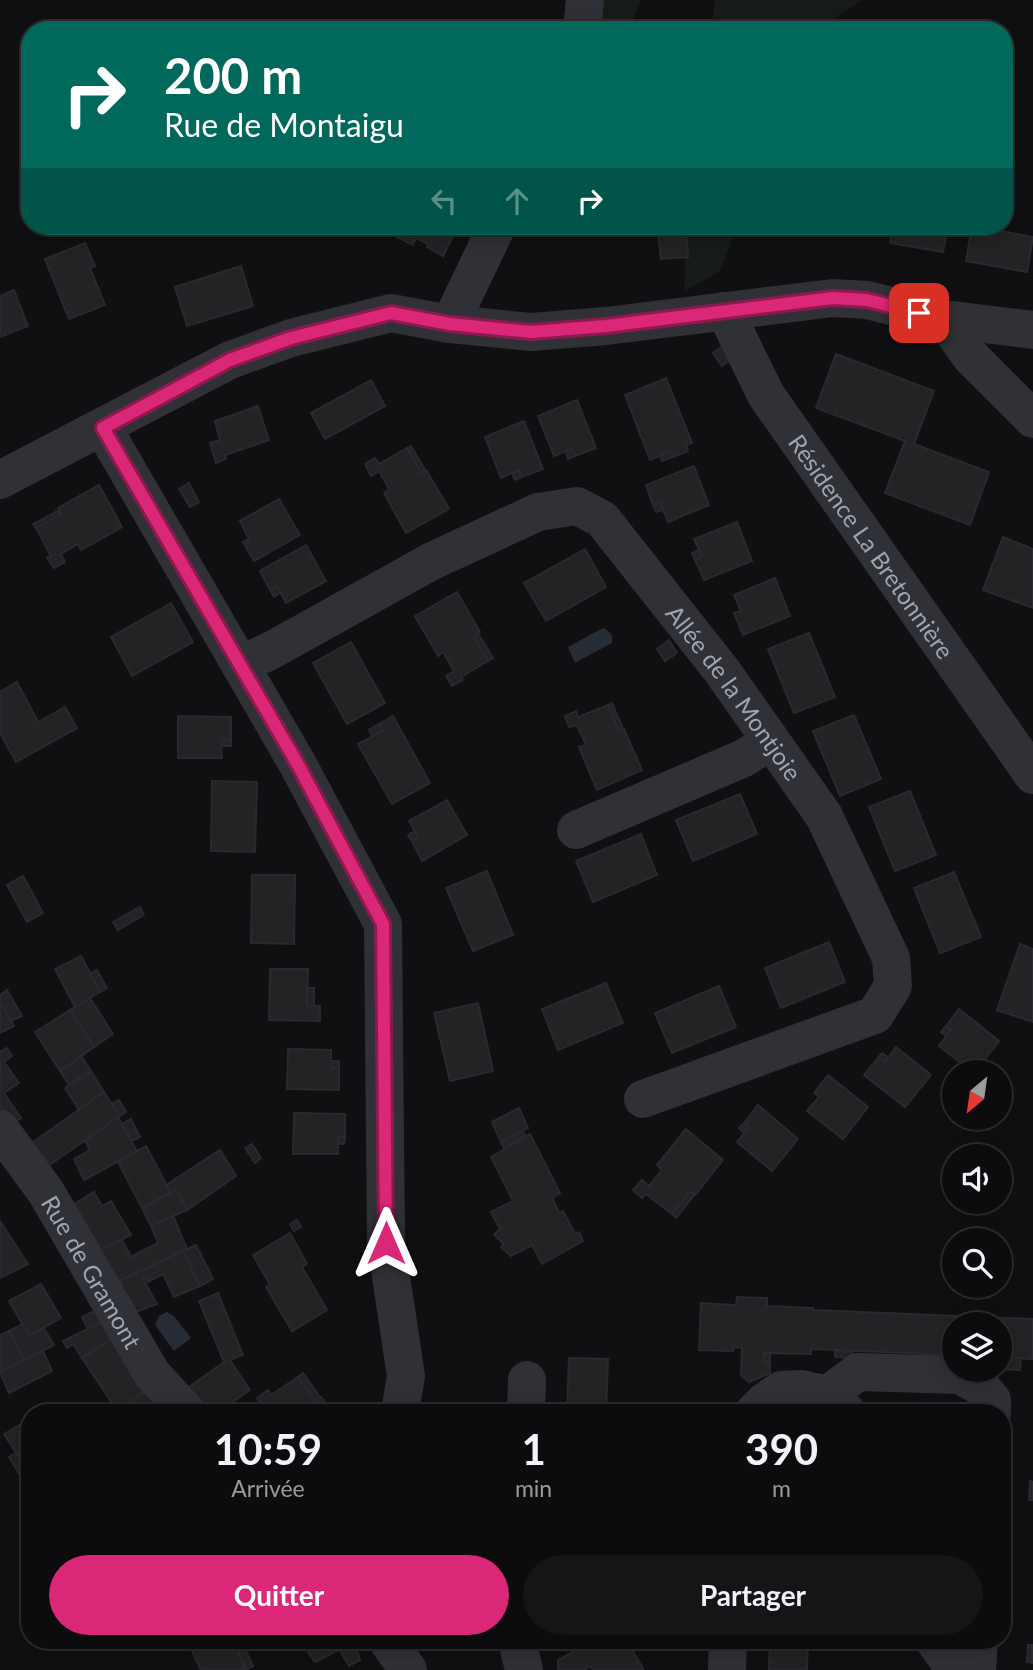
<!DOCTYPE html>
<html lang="fr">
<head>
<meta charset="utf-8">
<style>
  body { margin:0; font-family:Lato,sans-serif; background:#151416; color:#f1f3f6; height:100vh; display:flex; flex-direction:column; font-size:26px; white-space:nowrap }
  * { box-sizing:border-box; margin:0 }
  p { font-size:23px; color:#9a9b9d }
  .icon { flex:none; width:38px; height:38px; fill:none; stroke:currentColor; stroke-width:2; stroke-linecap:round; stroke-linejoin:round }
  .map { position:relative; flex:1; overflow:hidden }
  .details { position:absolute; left:21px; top:1404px; width:990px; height:245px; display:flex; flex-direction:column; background:#0c0b0d; border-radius:28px; box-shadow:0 4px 18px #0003,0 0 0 2px #2c2b2e }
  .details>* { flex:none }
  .hud { position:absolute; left:21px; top:21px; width:992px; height:214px; border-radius:28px; box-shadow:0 4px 18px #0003,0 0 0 2px #2c2b2e; background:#00695c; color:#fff; overflow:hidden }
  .needle { width:46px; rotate:209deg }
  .controls { position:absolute; left:942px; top:1060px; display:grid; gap:14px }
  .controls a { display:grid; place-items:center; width:70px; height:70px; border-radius:50%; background:#0c0b0d; box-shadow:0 4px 18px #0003,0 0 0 2px #2c2b2e; font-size:35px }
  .pin { position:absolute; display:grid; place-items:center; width:60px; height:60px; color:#fff; margin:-30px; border-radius:14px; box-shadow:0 4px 10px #0006 }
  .me { position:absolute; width:77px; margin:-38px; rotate:0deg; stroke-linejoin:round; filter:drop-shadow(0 0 5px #0008) }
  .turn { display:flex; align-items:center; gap:24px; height:147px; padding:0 28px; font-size:32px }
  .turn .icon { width:91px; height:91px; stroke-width:2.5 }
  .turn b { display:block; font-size:49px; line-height:60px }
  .lanes { display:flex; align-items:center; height:66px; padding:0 28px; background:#0003; justify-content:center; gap:35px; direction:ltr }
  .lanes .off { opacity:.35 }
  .eta { display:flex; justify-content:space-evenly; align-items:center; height:119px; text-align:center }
  .eta b { font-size:42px; font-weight:700; line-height:49px }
  .action { display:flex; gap:14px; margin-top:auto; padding:14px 28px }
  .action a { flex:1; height:80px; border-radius:42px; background:#db2777; color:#fff; font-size:28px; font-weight:700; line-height:80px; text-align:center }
  .action a+a { background:#151416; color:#f1f3f6 }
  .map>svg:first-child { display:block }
  .green { fill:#161c17 }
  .water { fill:#262d35 }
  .building { fill:#232225; stroke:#2a292d; stroke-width:2 }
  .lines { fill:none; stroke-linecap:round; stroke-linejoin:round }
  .minor { stroke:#303136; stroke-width:38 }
  .route-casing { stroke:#8e194d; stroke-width:18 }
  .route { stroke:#db2777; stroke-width:12 }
  .labels { text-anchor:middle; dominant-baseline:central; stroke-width:7; stroke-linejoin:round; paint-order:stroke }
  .street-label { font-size:24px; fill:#a0a4b2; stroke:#0b0b0c }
</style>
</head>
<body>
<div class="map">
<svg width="1033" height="1670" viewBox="0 0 1033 1670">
  <rect width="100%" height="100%" fill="#100f11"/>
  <!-- green -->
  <g class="green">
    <polygon points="573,0 641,0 628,30 567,30"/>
    <polygon points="715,0 862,0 819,30 711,30"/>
    <polygon points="687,226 738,226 720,271 684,292"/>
  </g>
  <!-- water -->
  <g class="water">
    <path d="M603,628C611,632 613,634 612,643L575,663L568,647Z"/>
    <polygon points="167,1312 174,1316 191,1338 174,1351 155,1325 159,1316"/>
  </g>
  <!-- building -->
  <g class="building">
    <polygon points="111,20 126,30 104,30"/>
    <polygon points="1004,55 1011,55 1005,103 1004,103"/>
    <polygon points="395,226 458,226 443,256 427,247 428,244 416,238 413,245 391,234"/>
    <polygon points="657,226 686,226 688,257 661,259"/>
    <polygon points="805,226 839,226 837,233"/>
    <polygon points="893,226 948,226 943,252 890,243"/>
    <polygon points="972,226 994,226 994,230 1033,237 1027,272 966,261"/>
    <polygon points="85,243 95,266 90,268 105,305 69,319 45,259"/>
    <polygon points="241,266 253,306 187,326 175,287"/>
    <polygon points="14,290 28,326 0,337 0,296"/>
    <polygon points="728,342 737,355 722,366 713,353"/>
    <polygon points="836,354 934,391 914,444 989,472 970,525 885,493 905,441 816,408"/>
    <polygon points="666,378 692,443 686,445 688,451 673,457 671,451 650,460 625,395"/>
    <polygon points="371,380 385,406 325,439 311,413"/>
    <polygon points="577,400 596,448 575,456 572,449 554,456 538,416"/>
    <polygon points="258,406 269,440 225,455 226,459 216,463 210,443 220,440 215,421"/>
    <polygon points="524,421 543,469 522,477 519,470 501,478 485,437"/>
    <polygon points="411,446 425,470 421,473 407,448"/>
    <polygon points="407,448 421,473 426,470 449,509 406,533 384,493 389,489 379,471 371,476 365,464 375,458 379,464"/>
    <polygon points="572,449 575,456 568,459 566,451"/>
    <polygon points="671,451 673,457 662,461 660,456"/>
    <polygon points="694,466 709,505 668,522 660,502 653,505 646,485"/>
    <polygon points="519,470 522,477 515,480 512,473"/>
    <polygon points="189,483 199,502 190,507 179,489"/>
    <polygon points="99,485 122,527 81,550 78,544 61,554 65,562 54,568 47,558 51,556 36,528 61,514 58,508"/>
    <polygon points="279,499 300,535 254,561 243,542 249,539 240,521"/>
    <polygon points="660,502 663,510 656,512 653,505"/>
    <polygon points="59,510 61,514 36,528 33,524"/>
    <polygon points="737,522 752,561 704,580 695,560 702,557 694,539"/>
    <polygon points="1003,537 1033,549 1033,608 983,590"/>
    <polygon points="306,545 326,581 286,603 277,586 270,590 260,571"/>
    <polygon points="585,549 606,587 546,621 524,583"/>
    <polygon points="699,550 702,557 695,560 692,553"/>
    <polygon points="775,578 790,616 743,635 734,613 741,611 734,595"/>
    <polygon points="277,586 281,593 274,597 270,590"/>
    <polygon points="457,592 480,632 474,636 488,661 461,677 463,680 452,686 446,676 454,671 443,652 438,656 415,616"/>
    <polygon points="171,603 193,642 132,676 111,637"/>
    <polygon points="478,633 493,658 488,661 474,636"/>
    <polygon points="809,633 835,697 794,713 768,649"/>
    <polygon points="669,640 677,653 665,661 657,649"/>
    <polygon points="351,642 385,703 347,724 313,663"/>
    <polygon points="17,682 38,722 65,707 77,728 16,762 0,733 0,692"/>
    <polygon points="612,703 623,729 619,731 608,705"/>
    <polygon points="608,705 619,731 624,729 642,770 597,790 579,747 586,745 577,725 569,727 565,716 576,711 578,717"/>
    <polygon points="854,715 881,779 840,796 813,731"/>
    <polygon points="178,716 231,717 231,739 221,740 222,758 178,758"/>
    <polygon points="393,716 430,783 392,804 358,744 383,731 379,724"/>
    <polygon points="379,724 383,731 372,736 369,730"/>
    <polygon points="231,739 231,746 222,746 221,740"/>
    <polygon points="212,781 257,782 255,852 211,851"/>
    <polygon points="910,791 936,855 895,871 869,807"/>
    <polygon points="740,794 757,834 693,861 676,820"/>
    <polygon points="447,800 467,835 422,861 412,841 418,837 409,821"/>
    <polygon points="415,831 418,837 412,841 408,835"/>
    <polygon points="641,834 657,875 593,902 576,861"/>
    <polygon points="487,871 513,935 473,951 446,888"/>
    <polygon points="954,872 981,937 940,953 914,888"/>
    <polygon points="252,875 295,875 294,944 251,943"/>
    <polygon points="23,876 43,913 27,922 7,885"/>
    <polygon points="140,907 144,915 118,930 113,922"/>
    <polygon points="829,942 845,982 781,1008 765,968"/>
    <polygon points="1020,944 1033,949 1033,1022 997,1010"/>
    <polygon points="81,956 100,992 75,1007 55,969"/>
    <polygon points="270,969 308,969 307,1005 320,1006 320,1021 269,1020"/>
    <polygon points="97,970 107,988 100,992 90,974"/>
    <polygon points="606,983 623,1023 558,1050 542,1009"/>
    <polygon points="719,986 736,1027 672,1053 655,1013"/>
    <polygon points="307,988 314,988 314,1006 307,1005"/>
    <polygon points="7,990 22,1016 11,1021 0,1002 0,995"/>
    <polygon points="90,998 113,1034 94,1047 70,1010"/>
    <polygon points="0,1002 14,1026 0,1033"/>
    <polygon points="478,1003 493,1071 450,1081 434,1013"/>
    <polygon points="959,1009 999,1041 974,1073 939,1046 951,1030 946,1026"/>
    <polygon points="70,1010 94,1047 60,1071 35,1032"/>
    <polygon points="946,1026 951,1030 946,1036 941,1032"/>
    <polygon points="896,1047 931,1075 905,1107 864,1075 878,1058 885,1062"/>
    <polygon points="7,1048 12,1056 4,1062 19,1083 4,1093 21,1118 13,1124 0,1107 0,1052"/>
    <polygon points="288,1049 331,1050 331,1068 339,1068 339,1090 287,1089"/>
    <polygon points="882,1053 888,1057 885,1062 878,1058"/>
    <polygon points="81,1056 91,1071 69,1085 60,1071"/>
    <rect x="331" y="1061" width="8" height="7"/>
    <polygon points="91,1071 104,1092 79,1110 65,1088"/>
    <polygon points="828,1075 868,1107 843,1139 807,1111 819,1097 814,1093"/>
    <polygon points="104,1092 120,1116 45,1168 29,1145"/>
    <polygon points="119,1100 126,1112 120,1116 112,1104"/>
    <polygon points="758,1105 798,1139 772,1171 737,1142 749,1127 744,1123"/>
    <polygon points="519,1108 528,1128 501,1142 492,1122"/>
    <polygon points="294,1113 345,1114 345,1137 338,1137 338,1154 293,1154"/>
    <polygon points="118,1117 137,1151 84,1180 74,1159 90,1150 85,1140"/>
    <polygon points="131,1119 140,1137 132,1141 122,1124"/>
    <polygon points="744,1123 749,1127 744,1133 739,1128"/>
    <polygon points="686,1129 723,1160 695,1195 690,1191 672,1214 646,1194 642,1198 633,1190 642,1180 649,1186 662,1170 657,1165"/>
    <polygon points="523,1131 525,1136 510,1144 511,1147 505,1150 501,1142"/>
    <polygon points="530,1134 560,1193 552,1198 560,1214 563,1211 575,1234 579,1232 583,1241 542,1264 532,1245 511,1256 501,1247 504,1244 494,1235 500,1229 491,1212 513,1201 491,1157"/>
    <polygon points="338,1137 345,1137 344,1144 338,1144"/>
    <polygon points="252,1144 261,1158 255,1163 245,1148"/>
    <polygon points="146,1146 171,1193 142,1208 118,1162"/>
    <polygon points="220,1150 236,1176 187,1210 176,1190 171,1193 166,1185"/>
    <polygon points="176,1190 187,1210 151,1226 142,1208"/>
    <polygon points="690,1191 694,1195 676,1218 672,1214"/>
    <polygon points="94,1192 102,1206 111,1201 131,1235 96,1252 69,1207"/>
    <polygon points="173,1216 187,1249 113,1284 96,1252 122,1240 131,1257 158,1243 151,1226"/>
    <polygon points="297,1220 301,1227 294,1231 290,1224"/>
    <polygon points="0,1221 28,1264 0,1278"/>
    <polygon points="290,1233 307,1264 302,1267 327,1310 292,1331 266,1287 270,1285 253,1255"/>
    <polygon points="196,1245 213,1279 200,1286 183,1251"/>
    <polygon points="183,1251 200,1286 174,1297 163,1274 148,1282 145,1278 143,1279 157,1304 131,1314 113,1284"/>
    <polygon points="41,1284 61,1318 29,1336 9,1301"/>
    <polygon points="218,1293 243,1355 230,1360 250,1390 218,1412 204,1412 185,1390 224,1362 199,1301"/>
    <polygon points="737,1297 767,1298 767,1306 813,1308 813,1310 1033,1319 1033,1359 999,1357 999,1325 954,1325 954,1355 811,1349 811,1354 764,1353 764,1360 770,1366 770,1373 749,1382 741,1375 742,1348 734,1347 733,1351 699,1350 701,1303 736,1305"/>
    <polygon points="96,1310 104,1321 88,1329 82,1317"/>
    <polygon points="104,1321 114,1338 82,1358 73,1344 67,1348 63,1341"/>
    <polygon points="23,1324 29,1336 44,1328 54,1345 24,1360 9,1331"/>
    <polygon points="9,1331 24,1360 0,1372 0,1335"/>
    <polygon points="114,1338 147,1391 116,1409 82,1358"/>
    <polygon points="835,1350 852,1351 852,1358 835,1357"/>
    <polygon points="43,1351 52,1371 9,1393 0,1372"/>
    <polygon points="764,1353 770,1353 770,1366 764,1360"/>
    <polygon points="1004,1357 1021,1358 1020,1370 1003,1369"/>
    <polygon points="569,1358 608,1359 606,1412 567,1412"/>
    <polygon points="303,1373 320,1397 315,1401 298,1377"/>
    <polygon points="298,1377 315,1401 321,1397 331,1412 278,1412 272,1403 264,1409 257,1398 268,1390 271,1395"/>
    <polygon points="147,1391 169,1412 111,1412"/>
    <polygon points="556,1403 567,1403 567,1412 555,1412"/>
    <polygon points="30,1419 30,1475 4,1434"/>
    <polygon points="16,1453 30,1475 28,1488 9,1457"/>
    <polygon points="1030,1481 1033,1482 1033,1500 1029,1500"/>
    <polygon points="187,1640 240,1640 245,1649 238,1652 246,1670 201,1670"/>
    <polygon points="300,1640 355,1640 357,1641 315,1662"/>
    <polygon points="578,1640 633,1640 628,1643 644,1670 593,1670 590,1666 584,1670 558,1670 558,1660 578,1649 580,1644"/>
    <polygon points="770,1640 808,1640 807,1670 769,1670"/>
    <polygon points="357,1641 360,1646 357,1650 360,1660 349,1666 340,1651"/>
    <polygon points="1028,1645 1032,1645 1032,1663 1027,1662"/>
    <polygon points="245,1649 253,1666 246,1670 238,1652"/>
  </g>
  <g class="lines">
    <!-- minor -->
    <g class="minor">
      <polyline points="582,30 585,0"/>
      <path id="s1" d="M725,311L766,395L1033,775"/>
      <polyline points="944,319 971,357 1033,419"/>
      <polyline points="450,324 497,226"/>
      <polyline points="103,428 297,763 383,924 386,1243 406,1376 400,1412"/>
      <polyline points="0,480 230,360 291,338 391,313 450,324 531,332 606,326 833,298 867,300 944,319 1033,330"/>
      <path id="s2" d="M240,665L272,650L432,561L538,512L577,506L602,519L722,671L824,816L891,958L893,986L875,1015L643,1099"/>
      <polyline points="576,830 744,758 771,741"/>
      <path id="s3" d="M0,1129L46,1192L152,1374L187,1412"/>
      <polyline points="827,1395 858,1372 960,1375 981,1387 992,1400 992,1412"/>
      <polyline points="526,1412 527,1380"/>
      <polyline points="754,1412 763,1403 781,1390 802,1389 827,1395 846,1411"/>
      <polyline points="387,1640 408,1670"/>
      <polyline points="517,1640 524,1670"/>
      <polyline points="934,1640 955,1670"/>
      <polyline points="727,1670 728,1640"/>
      <polyline points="977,1670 979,1640"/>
    </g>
  </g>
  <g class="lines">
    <!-- route casing -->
    <g class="route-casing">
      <polyline id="route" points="386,1243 383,924 297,763 103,428 230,360 291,338 391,313 450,324 531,332 606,326 833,298 867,300 919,313"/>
    </g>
    <!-- route -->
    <use href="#route" class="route"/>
  </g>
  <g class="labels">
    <!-- street labels -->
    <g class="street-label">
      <text stroke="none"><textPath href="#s1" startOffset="278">Résidence La Bretonnière</textPath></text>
      <text stroke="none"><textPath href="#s2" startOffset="621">Allée de la Montjoie</textPath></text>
      <text stroke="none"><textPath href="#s3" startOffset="170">Rue de Gramont</textPath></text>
    </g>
  </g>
</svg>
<div class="controls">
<a><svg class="needle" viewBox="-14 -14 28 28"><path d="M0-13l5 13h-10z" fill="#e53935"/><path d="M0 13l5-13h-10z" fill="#9a9b9d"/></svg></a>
<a><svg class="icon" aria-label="sound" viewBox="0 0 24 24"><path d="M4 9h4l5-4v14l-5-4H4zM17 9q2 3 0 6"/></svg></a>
<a><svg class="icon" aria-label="search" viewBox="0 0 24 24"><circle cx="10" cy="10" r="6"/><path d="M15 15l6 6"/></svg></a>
<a><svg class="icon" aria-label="layers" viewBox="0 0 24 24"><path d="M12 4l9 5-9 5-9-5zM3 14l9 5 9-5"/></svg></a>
</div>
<div class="pin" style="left:919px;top:313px;background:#d93025"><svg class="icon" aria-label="arrive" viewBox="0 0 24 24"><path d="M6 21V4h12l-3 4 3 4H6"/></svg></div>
<svg class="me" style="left:386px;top:1243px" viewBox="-20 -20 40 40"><path d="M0-17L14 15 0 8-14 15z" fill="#db2777" stroke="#fff" stroke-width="4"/></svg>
<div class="hud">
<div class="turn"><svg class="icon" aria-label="right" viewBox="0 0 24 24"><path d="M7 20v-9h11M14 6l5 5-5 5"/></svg><div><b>200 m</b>Rue de Montaigu</div></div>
<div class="lanes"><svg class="icon off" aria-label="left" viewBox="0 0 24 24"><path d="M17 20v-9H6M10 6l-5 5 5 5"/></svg><svg class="icon off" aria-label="ahead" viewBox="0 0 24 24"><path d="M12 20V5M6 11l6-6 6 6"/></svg><svg class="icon" aria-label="right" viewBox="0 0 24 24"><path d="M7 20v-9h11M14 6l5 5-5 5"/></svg></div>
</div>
<section class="details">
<div class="eta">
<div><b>10:59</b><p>Arrivée</p></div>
<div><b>1</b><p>min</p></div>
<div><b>390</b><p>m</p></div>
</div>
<div class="action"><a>Quitter</a><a>Partager</a></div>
</section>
</div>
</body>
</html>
